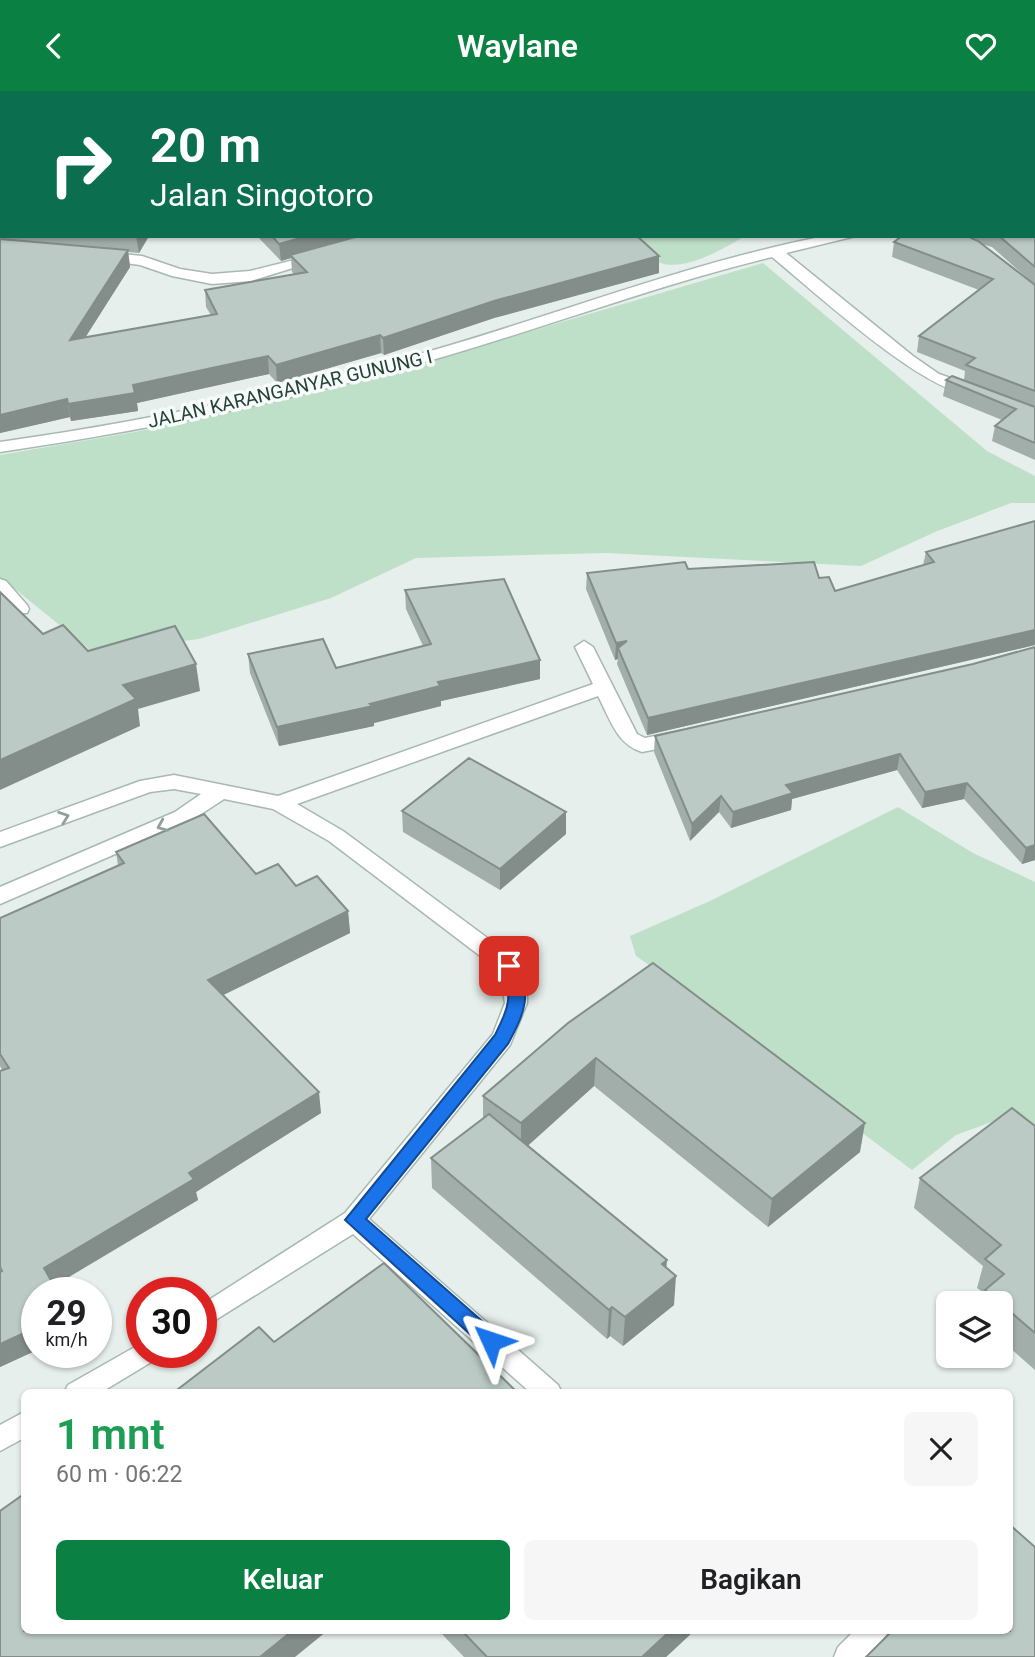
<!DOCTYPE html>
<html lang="id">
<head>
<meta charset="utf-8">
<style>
  body { margin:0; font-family:Roboto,sans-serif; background:#f6f6f6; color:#202124; height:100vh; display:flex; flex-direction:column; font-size:26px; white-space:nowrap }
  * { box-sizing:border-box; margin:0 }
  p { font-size:23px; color:#757577 }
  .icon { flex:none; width:38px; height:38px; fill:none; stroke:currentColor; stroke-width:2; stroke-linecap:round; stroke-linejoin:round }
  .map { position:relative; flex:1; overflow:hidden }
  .panel { position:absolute; left:21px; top:1298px; width:992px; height:245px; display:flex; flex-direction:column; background:#fff; border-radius:10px; box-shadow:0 2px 5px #0004 }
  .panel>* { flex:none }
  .hud { position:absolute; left:0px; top:0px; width:1036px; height:147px; box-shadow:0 2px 5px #0004; background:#0b6e4f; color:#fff; overflow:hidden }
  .tools { position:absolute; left:936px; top:1200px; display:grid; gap:14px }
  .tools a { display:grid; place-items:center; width:77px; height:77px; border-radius:10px; background:#fff; box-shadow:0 2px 5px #0004; font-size:35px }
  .speed { position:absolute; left:21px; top:1186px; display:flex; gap:14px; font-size:35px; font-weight:700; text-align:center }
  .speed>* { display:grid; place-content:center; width:91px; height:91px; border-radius:50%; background:#fff; box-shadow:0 2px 5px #0004; line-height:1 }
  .speed small { font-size:18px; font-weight:400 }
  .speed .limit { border:10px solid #d22; background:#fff; color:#111 }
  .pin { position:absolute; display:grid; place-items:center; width:60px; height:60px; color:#fff; margin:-30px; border-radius:14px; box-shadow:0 4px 10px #0006 }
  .me { position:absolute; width:77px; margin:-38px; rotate:312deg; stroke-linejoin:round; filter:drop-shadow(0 0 5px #0008) }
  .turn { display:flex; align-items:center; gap:24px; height:147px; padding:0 35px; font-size:32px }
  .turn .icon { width:91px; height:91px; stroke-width:2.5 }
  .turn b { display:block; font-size:49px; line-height:60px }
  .round { display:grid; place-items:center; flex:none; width:74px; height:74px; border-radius:10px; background:#f6f6f6 }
  .headline { display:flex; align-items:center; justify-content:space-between; height:119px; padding:0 35px }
  h1 { font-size:42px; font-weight:600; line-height:52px; color:#1e9e55 }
  .button { display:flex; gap:14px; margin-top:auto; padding:14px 35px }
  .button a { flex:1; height:80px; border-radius:10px; background:#0b8043; color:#fff; font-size:28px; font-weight:600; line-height:80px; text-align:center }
  .button a+a { background:#f6f6f6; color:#202124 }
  header { display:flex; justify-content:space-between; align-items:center; height:91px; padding:0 35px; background:#0b8043; color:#fff; font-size:32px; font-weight:600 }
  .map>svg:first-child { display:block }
  .green { fill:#bfe0c8 }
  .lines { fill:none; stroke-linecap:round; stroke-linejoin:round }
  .lane-casing { stroke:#a8b8b2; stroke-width:3 }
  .street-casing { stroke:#a8b8b2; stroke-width:3 }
  .lane { fill:#fff; fill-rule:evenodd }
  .street { fill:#fff; fill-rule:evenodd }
  .wall { fill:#a1aea9 }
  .shaded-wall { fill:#838d89 }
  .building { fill:#bbcac4; stroke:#838d89; stroke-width:2 }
  .oneway { stroke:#92a09c }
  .route { fill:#1a73e8; stroke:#114b97; stroke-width:2 }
  .labels { text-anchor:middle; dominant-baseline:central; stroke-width:7; stroke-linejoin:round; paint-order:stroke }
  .far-street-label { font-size:19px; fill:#24423a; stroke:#f7fbf9 }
</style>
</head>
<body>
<header><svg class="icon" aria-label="back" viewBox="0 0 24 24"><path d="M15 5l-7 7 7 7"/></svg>Waylane<svg class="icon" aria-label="heart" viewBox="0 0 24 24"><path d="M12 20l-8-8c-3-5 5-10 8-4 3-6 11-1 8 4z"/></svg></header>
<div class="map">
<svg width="1035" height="1566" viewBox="0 0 1035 1566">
  <rect width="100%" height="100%" fill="#e6efeb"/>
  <!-- green -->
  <g class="green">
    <path d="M630,145H745C723,158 683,182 658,171C648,166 638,153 630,145Z"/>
    <polygon points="763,172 987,360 1035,385 1035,412 1011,412 935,441 861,475 606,462 416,467 331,507 199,548 94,562 15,498 0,502 0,364 135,341 333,298"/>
    <polygon points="898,716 973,762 1035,791 1035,1044 1005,1026 956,1044 912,1079 810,1003 722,924 636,865 630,845 710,810"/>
  </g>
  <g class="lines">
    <!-- lane casing -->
    <g class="lane-casing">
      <polygon id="lane" points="0,488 6,490 27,514 29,518 27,522 13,522 0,506"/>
    </g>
    <!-- street casing -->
    <g class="street-casing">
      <g id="street">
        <path d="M825,145H856L786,162L913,265L939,283L976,296V302C935,313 807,194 772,166C661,193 555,233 446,265C300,308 151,339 0,361V351C147,330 292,300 434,259C565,221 691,171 825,145Z"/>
        <polygon points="100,161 142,165 180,178 212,183 250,180 318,163 325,167 251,190 212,193 172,185 140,174 95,168 93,165"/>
        <path d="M584,550L593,556L637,643L645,647L680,640L690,647L687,652L642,661C616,653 610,627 598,605L297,713L343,740L517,869L527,895V912L510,954L369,1128L558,1294L562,1302H531L353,1143L201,1238V1214L345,1122L493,943L505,912L500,880L329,750L273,718L224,708L189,731L0,813V796L175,721L201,703L174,698L150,701L0,756V741L140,690L174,684L278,705L593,593L575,556Z"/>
        <polygon points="142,1252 142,1262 157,1262 153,1270 100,1302 64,1302 68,1294"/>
        <polygon points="24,1321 24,1347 0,1360 0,1334"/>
        <polygon points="854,1540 888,1540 884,1550 868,1566 834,1566 838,1556"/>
      </g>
    </g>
    <!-- lane -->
    <use href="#lane" class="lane"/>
    <!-- street -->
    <use href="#street" class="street"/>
  </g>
  <!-- wall -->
  <g class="wall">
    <polygon points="0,0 620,0 620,2 2,2 2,145 149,145 139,162 128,161 130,176 85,246 211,224 206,216 205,199 294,183 292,181 291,167 281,170 257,145 637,145 659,165 659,182 494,227 384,264 381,262 277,292 269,283 137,312 138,320 71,330 70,326 0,342"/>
    <polygon points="915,0 1035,0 1035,36 1034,2 934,2 933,1"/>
    <polygon points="1035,41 1035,194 992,156 981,153 1035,194 1035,369 992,350 995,335 1002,329 943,305 946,289 964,289 965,280 917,261 919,245 979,199 892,166 894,151 902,145 1034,145"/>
    <polygon points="1035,430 1035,554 647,644 617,573 618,568 615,569 586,498 587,482 688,478 819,487 835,500 923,474 926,461"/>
    <polygon points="405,499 540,588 441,610 441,615 374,632 374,635 279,655 250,582 248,563 336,577 423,555 406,518"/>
    <polygon points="1035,556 1035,769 1022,773 964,708 922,717 897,679 792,708 791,719 731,737 719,721 690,750 654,661 655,645 973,573"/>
    <polygon points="402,720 566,721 566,743 500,799 403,741"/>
    <polygon points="116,761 256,783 296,795 348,820 350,842 223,904 321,1022 196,1101 198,1109 54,1195 37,1202 37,1259 0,1276 0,980 2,979 0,975 0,827 118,774"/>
    <polygon points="568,932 860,1061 768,1136 594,995 528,1054 667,1177 674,1214 623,1255 610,1245 607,1248 432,1097 431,1067 483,1028 483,1005"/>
    <polygon points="1035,1035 1035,1279 1001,1249 1001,1213 981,1213 984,1202 977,1197 983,1175 914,1117 920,1087"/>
    <polygon points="439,1540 694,1540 666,1566 464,1566"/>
  </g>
  <!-- shaded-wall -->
  <g class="shaded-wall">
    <polygon points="605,0 620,0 620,2 595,2"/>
    <polygon points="136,145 149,145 139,162"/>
    <polygon points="308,145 362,145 290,164 291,167 281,170 279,153"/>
    <polygon points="128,159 130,176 73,266 70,249"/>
    <polygon points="659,165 659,182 494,227 384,264 383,247 494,210"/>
    <polygon points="380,244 381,262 277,292 276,274"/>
    <polygon points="268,265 269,283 137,312 138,320 71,330 68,313 133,294"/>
    <polygon points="67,308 70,326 0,342 0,324"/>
    <polygon points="1035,539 1035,554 647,644 648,627"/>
    <polygon points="627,550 618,557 618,568 615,569 616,552"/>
    <polygon points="540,569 540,588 441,610 441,615 374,632 374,635 279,655 277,636 370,613 438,591"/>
    <polygon points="196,573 200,600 138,618 140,635 0,699 0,669 123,594"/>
    <polygon points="900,663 897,679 792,708 791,719 731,737 733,721 786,694"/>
    <polygon points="967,692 964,708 922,717 925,701"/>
    <polygon points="721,705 719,721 690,750 692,733"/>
    <polygon points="566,721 566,743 500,799 500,778"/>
    <polygon points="1035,754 1035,769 1022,773 1026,757"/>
    <polygon points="348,820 350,842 211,910 208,889"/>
    <polygon points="596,967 594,995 521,1061 521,1032"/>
    <polygon points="319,1001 321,1022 196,1101 198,1109 50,1197 44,1177 189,1082"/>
    <polygon points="865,1032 860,1061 768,1136 772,1108"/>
    <polygon points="667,1169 665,1194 676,1185 674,1214 623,1255 625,1226 662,1173"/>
    <polygon points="612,1216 610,1245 607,1248 609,1219"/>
    <polygon points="37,1236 37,1259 0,1276 0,1253"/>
    <polygon points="292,1540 327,1540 295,1566 260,1566"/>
    <polygon points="670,1540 694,1540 666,1566 642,1566"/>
  </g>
  <!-- building -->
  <g class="building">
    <polygon points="0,0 605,0 595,2 2,2 2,135 0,135 1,114 0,114 0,33 1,24 0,24"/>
    <polygon points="946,0 1035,0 1034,24 1034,2 946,2"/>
    <polygon points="1034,38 1035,41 1035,176 999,145 1034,145"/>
    <polygon points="272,145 308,145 279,153"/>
    <polygon points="359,145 637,145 659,165 494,210 383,247 380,244 276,274 268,265 133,294 135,302 68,313 67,308 0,324 0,148 128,159 70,249 217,223 205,199 307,181 290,164"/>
    <polygon points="902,145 967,145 978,150 1035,194 1035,300 966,274 975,267 919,245 993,188 894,151"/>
    <polygon points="952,285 1035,316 1035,352 995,335 1016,318 946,289"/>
    <polygon points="1035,430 1035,539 648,627 618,557 627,550 616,552 587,482 685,471 688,478 814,471 819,487 829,486 835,500 934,471 926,461"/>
    <polygon points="504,488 540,569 438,591 440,595 370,613 373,615 277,636 248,563 323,548 336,577 431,553 405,499"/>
    <polygon points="0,501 43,543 63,534 88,560 175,535 196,573 123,594 136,608 0,669"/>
    <polygon points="1035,556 1035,754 1026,757 967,692 925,701 900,663 786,694 793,702 733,721 721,705 692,733 655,645 973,573"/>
    <polygon points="469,667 566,721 500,778 402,720"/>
    <polygon points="204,723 256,783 278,773 296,795 317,785 348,820 208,889 319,1001 189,1082 194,1088 44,1177 58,1202 37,1202 37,1236 0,1253 0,1181 2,1180 0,1176 0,980 9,977 0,963 0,827 124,772 116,761"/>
    <polygon points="653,872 865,1032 772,1108 596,967 521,1032 483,1005 568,932"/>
    <polygon points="1012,1017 1035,1035 1035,1242 985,1199 1004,1183 985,1168 1001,1154 920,1087"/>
    <polygon points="489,1023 667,1169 662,1173 676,1185 625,1226 612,1216 609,1219 431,1067"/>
    <polygon points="384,1172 518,1302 173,1302 259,1236 274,1251"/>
    <polygon points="24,1403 24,1540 292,1540 260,1566 0,1566 0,1420"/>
    <polygon points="1010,1434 1035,1456 1035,1566 866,1566 892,1540 1010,1540"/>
    <polygon points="462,1540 670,1540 642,1566 487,1566"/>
  </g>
  <!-- one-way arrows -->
  <defs><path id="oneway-chevron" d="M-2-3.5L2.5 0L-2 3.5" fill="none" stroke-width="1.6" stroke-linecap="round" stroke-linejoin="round" transform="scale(1.75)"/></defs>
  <g class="oneway">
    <use href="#oneway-chevron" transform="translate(64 726) rotate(-20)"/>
    <use href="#oneway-chevron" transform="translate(162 735) rotate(157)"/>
  </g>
  <!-- route -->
  <path class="route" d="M509,869L515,870C533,903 525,921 508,953L366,1128L498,1244L500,1250L498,1256H484L345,1129L495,944C509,915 514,905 500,875Z"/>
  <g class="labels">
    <!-- far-street labels -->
    <g class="far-street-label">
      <text transform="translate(290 298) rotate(-13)">JALAN KARANGANYAR GUNUNG I</text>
    </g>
  </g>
</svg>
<div class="tools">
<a><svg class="icon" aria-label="layers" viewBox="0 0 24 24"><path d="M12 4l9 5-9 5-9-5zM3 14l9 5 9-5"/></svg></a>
</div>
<div class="speed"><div>29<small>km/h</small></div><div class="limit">30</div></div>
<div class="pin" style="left:509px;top:875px;background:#d93025"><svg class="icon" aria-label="arrive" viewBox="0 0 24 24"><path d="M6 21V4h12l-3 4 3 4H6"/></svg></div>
<svg class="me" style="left:491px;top:1250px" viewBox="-20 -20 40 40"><path d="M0-17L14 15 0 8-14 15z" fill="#1a73e8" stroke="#fff" stroke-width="4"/></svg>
<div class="hud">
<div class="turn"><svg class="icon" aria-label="right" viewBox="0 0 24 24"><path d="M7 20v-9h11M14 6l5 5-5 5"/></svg><div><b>20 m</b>Jalan Singotoro</div></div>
</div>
<section class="panel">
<div class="headline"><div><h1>1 mnt</h1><p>60 m · 06:22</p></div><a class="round"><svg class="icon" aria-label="close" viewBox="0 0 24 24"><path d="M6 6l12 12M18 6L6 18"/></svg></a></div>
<div class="button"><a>Keluar</a><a>Bagikan</a></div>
</section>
</div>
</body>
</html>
